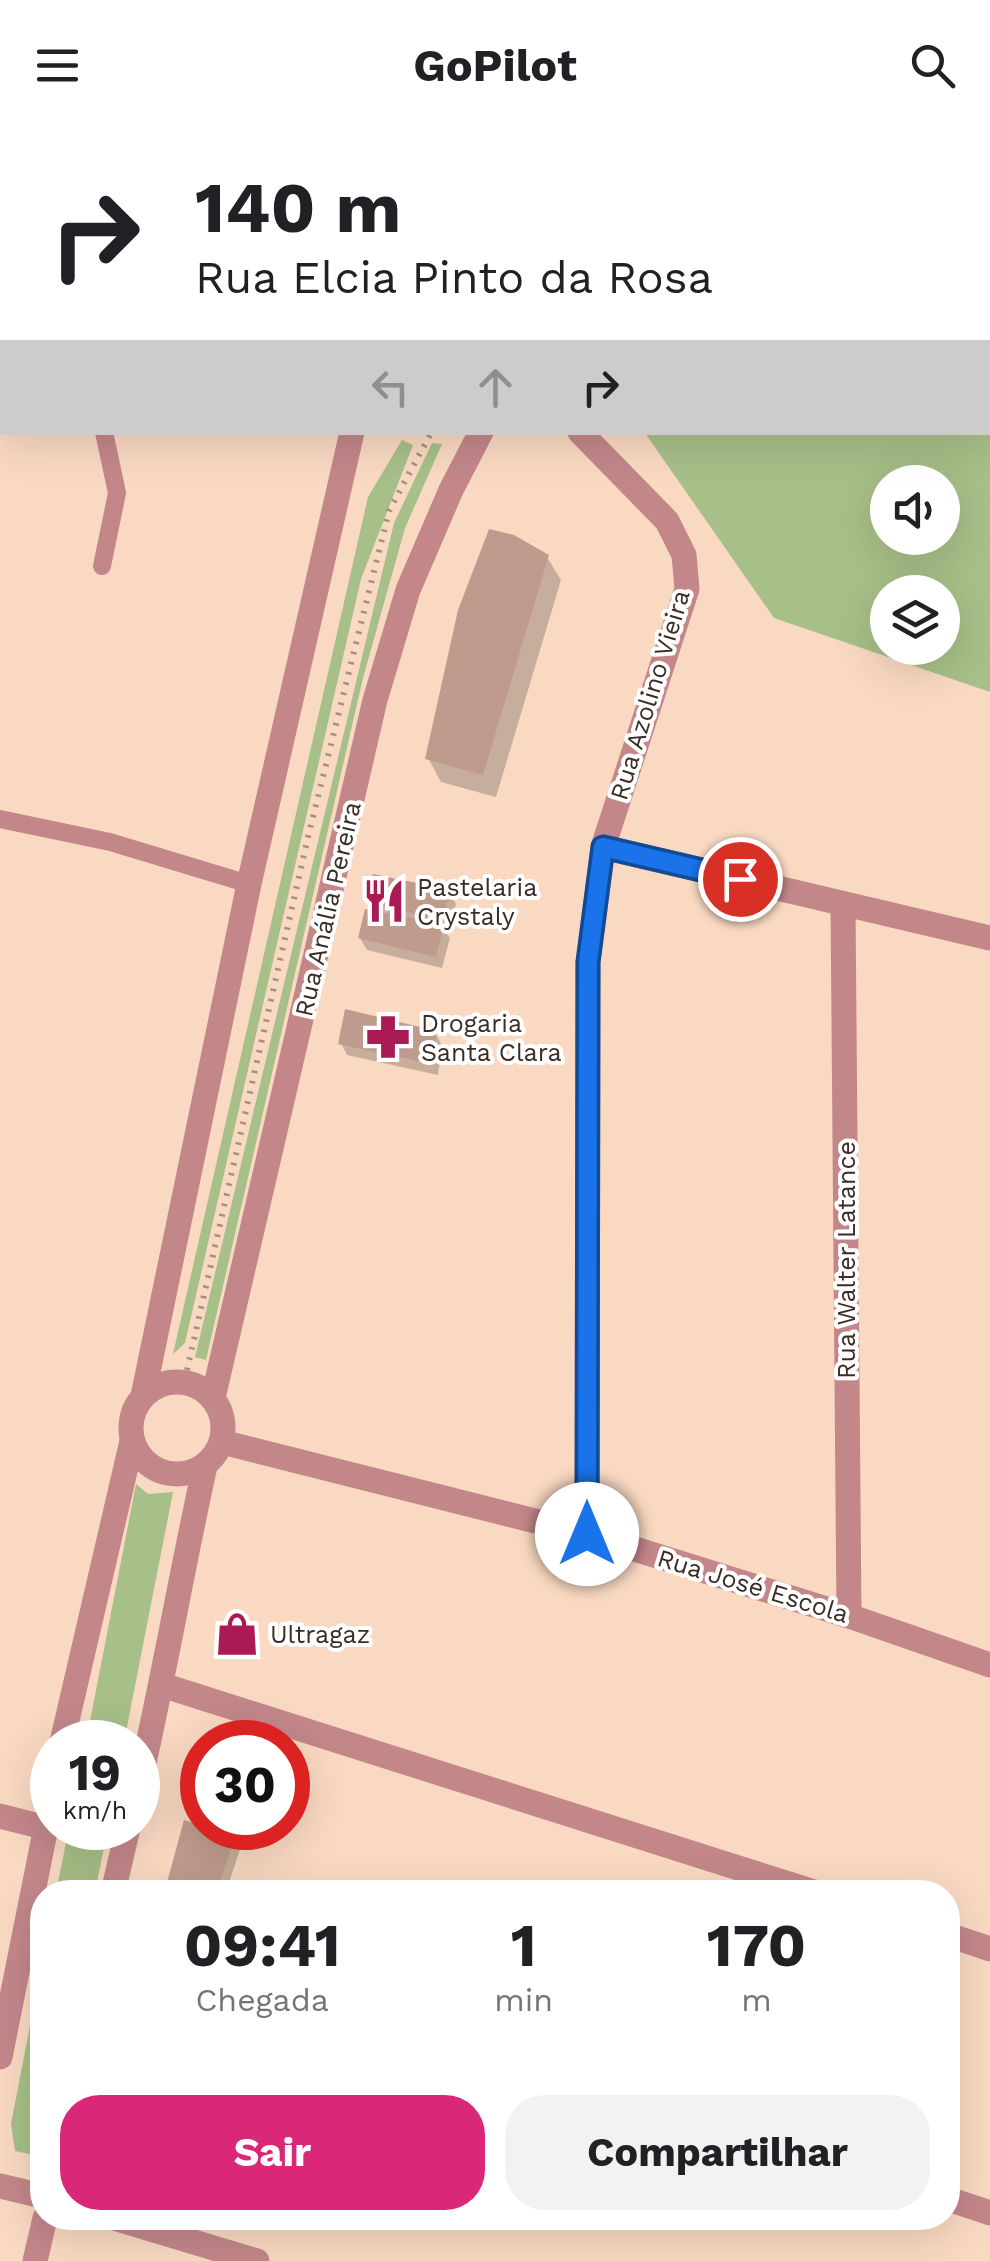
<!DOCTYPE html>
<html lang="pt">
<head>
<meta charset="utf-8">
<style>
  body { margin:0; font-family:"Work Sans",sans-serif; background:#f2f2f2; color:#202124; height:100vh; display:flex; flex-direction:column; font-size:38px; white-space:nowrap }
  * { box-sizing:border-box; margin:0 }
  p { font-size:32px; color:#757577 }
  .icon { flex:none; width:55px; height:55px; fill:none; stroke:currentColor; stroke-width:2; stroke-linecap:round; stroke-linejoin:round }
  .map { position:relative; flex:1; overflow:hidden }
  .sheet { position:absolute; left:30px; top:1750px; width:930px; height:350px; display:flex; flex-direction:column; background:#fff; border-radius:40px; box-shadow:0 10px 40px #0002 }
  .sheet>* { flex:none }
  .hud { position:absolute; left:0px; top:0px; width:990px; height:305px; box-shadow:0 10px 40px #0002; background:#fff; color:#202124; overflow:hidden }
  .tools { position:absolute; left:870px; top:335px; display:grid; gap:20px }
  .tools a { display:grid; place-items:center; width:90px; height:90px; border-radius:50%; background:#fff; box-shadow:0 10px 40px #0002; font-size:50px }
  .speed { position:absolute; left:30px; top:1590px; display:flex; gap:20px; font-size:50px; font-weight:700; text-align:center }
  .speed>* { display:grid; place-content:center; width:130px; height:130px; border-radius:50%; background:#fff; box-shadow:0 10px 40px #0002; line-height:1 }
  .speed small { font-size:25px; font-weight:400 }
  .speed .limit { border:15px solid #d22; background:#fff; color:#111 }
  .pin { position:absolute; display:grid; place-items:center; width:85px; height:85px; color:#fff; margin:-42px; border:5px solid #fff; border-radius:50%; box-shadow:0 2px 10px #0007 }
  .me { position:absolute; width:110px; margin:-55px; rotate:0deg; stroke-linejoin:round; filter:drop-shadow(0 0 8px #0008) }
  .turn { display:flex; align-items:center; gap:35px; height:210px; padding:0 30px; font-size:45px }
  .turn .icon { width:130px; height:130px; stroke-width:2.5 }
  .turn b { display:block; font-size:70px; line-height:85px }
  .lanes { display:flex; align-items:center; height:95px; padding:0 30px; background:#0003; justify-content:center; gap:50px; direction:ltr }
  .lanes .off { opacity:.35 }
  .eta { display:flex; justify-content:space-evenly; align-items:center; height:170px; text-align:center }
  .eta b { font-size:60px; font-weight:700; line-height:70px }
  .primary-button { display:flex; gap:20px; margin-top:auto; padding:20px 30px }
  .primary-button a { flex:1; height:115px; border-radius:40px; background:#db2777; color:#fff; font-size:40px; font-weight:700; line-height:115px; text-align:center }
  .primary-button a+a { background:#f2f2f2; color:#202124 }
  header { display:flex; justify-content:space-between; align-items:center; height:130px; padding:0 30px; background:#fff; font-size:45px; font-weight:700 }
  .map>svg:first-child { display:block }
  .green { fill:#a7bf88; fill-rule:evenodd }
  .shadow { fill:#0003 }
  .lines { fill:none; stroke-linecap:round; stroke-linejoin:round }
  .stream { stroke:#3398bb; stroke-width:10 }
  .building { fill:#bf9b8e }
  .path { stroke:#a7907f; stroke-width:6; stroke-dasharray:2.5 8; stroke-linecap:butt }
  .service { stroke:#c3878a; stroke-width:18 }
  .minor { stroke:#c3878a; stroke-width:25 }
  .route-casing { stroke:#114b97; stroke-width:25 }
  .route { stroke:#1a73e8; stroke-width:18 }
  .labels { text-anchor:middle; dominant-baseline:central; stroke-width:8; stroke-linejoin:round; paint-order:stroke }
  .street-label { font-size:25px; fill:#392d25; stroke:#fff }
  .poi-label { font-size:25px; fill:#392d25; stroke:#fff; text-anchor:start }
</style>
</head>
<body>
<header><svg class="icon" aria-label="menu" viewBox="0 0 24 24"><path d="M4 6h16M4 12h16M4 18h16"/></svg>GoPilot<svg class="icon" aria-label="search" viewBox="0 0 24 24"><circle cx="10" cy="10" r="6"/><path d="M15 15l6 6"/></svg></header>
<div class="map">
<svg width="990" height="2131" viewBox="0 0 990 2131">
  <rect width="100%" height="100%" fill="#f9d9c2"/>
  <!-- green -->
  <g class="green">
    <polygon points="455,0 620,0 455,2"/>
    <path d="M988,39L990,40V562L774,488L645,303L988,302ZM942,352V408H888V352ZM942,462V518H888V462Z"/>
    <polygon points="402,310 413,315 361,449 185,1213 173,1224 368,367"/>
    <polygon points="432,313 442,314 405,398 363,548 206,1230 195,1227 394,393"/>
    <polygon points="136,1354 148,1364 173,1362 124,1612 86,1612"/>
    <polygon points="69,1698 108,1698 95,1762 56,1762"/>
    <polygon points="42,1834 42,2022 29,2024 15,2021 11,1994"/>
  </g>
  <!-- shadow -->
  <g class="shadow">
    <polygon points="547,427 561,450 496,667 441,652 428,628"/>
    <polygon points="449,762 456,774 447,804 450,808 442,838 367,820 360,808 375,783 369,773"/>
    <polygon points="435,903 442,915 438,945 347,925 341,913"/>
    <polygon points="233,1707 240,1719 226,1762 169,1762 168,1760"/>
  </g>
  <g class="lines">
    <!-- stream -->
    <polyline class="stream" points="988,222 990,224"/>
  </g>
  <!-- building -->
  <g class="building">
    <polygon points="489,399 514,405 549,425 483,645 425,629 458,480"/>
    <polygon points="373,744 451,760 442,790 366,773"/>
    <polygon points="365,779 444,794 436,827 358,808"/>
    <polygon points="345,879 437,901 432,934 338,914"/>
    <polygon points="184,1690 235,1705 217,1762 165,1760"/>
  </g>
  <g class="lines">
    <!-- path -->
    <polyline class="path" points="187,1240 308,707 389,381 431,303"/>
    <!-- service -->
    <g class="service">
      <polyline points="0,156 2,159"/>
      <polyline points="102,436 117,363 104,302"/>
      <polyline points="0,689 110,712 249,754"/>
    </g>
    <!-- minor -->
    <g class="minor">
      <polyline points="332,0 334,2"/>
      <polyline points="424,2 424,0"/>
      <polyline points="674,2 677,0"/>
      <polyline points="758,2 760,0"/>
      <polyline points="580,302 667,391 684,425 687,459 603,717 588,832 587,1404"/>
      <polyline points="603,717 990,808"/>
      <polyline points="843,774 849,1486"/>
      <circle cx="177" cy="1298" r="46"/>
      <polyline points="143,1266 249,754 352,302"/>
      <polyline points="213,1268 375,570 408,460 451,360 481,302"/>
      <polyline points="222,1312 587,1404 849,1486 990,1535"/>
      <polyline points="162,1555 814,1762"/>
      <polyline points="62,1612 132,1311"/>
      <path d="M138,1659C163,1552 181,1444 205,1336"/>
      <polyline points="0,1686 47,1698"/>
      <polyline points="113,1762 128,1698"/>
      <polyline points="948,1805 990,1819"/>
      <polyline points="0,1927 52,1667"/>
      <polyline points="0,2056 42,2066"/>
      <polyline points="948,2069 990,2083"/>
      <polyline points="114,2088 257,2131"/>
      <polyline points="35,2131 45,2088"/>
    </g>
  </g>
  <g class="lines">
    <!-- route casing -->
    <g class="route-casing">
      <polyline id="route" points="587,1404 588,832 603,717 740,749"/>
    </g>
    <!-- route -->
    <use href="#route" class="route"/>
  </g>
  <!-- icons -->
  <defs>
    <g id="restaurant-bare" transform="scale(3.45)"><path d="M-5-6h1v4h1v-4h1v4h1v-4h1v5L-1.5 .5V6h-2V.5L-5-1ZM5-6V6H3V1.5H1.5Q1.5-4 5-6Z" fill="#aa1b55" stroke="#fff" stroke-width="2.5" paint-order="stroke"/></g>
    <g id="pharmacy-bare" transform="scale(3.45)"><path d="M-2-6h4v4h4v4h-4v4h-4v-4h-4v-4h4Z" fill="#aa1b55" stroke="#fff" stroke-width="2.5" paint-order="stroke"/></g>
    <g id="shop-bare" transform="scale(3.45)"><path d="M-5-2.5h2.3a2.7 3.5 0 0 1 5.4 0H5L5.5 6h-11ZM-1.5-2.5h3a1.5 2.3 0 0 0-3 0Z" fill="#aa1b55" stroke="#fff" stroke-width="2.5" paint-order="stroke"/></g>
  </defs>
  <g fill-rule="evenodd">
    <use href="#restaurant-bare" x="384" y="771"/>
    <use href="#pharmacy-bare" x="388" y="907"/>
    <use href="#shop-bare" x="237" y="1504"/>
  </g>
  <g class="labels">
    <!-- street labels -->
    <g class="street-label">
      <text transform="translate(650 565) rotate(-73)">Rua Azolino Vieira</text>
      <text transform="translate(328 779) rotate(-77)">Rua Anália Pereira</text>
      <text transform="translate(846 1130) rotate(-90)">Rua Walter Latance</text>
      <text transform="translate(753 1456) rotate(17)">Rua José Escola</text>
    </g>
    <!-- poi labels -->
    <g class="poi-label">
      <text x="417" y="757">Pastelaria<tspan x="417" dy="29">Crystaly</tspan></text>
      <text x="421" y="893">Drogaria<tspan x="421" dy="29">Santa Clara</tspan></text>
      <text x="270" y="1504">Ultragaz</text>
    </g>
  </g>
</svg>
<div class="tools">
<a><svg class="icon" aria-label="sound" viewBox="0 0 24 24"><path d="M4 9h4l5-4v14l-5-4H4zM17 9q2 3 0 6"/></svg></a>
<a><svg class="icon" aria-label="layers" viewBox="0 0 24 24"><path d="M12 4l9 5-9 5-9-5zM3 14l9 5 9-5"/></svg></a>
</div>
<div class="speed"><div>19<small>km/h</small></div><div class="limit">30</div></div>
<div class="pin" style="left:740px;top:749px;background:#d93025"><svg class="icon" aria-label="arrive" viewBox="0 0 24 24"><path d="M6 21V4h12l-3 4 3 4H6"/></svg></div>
<svg class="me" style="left:587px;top:1404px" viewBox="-20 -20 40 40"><circle r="19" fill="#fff"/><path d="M0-13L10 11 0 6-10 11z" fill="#1a73e8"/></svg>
<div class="hud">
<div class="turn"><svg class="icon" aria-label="right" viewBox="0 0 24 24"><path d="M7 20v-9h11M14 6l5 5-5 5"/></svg><div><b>140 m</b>Rua Elcia Pinto da Rosa</div></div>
<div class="lanes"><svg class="icon off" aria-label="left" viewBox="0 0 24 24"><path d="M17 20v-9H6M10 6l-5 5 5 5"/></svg><svg class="icon off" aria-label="ahead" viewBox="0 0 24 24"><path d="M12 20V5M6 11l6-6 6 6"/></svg><svg class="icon" aria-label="right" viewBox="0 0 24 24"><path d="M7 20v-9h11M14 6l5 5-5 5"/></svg></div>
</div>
<section class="sheet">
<div class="eta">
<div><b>09:41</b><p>Chegada</p></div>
<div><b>1</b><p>min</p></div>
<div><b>170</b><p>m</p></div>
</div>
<div class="primary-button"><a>Sair</a><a>Compartilhar</a></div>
</section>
</div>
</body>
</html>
